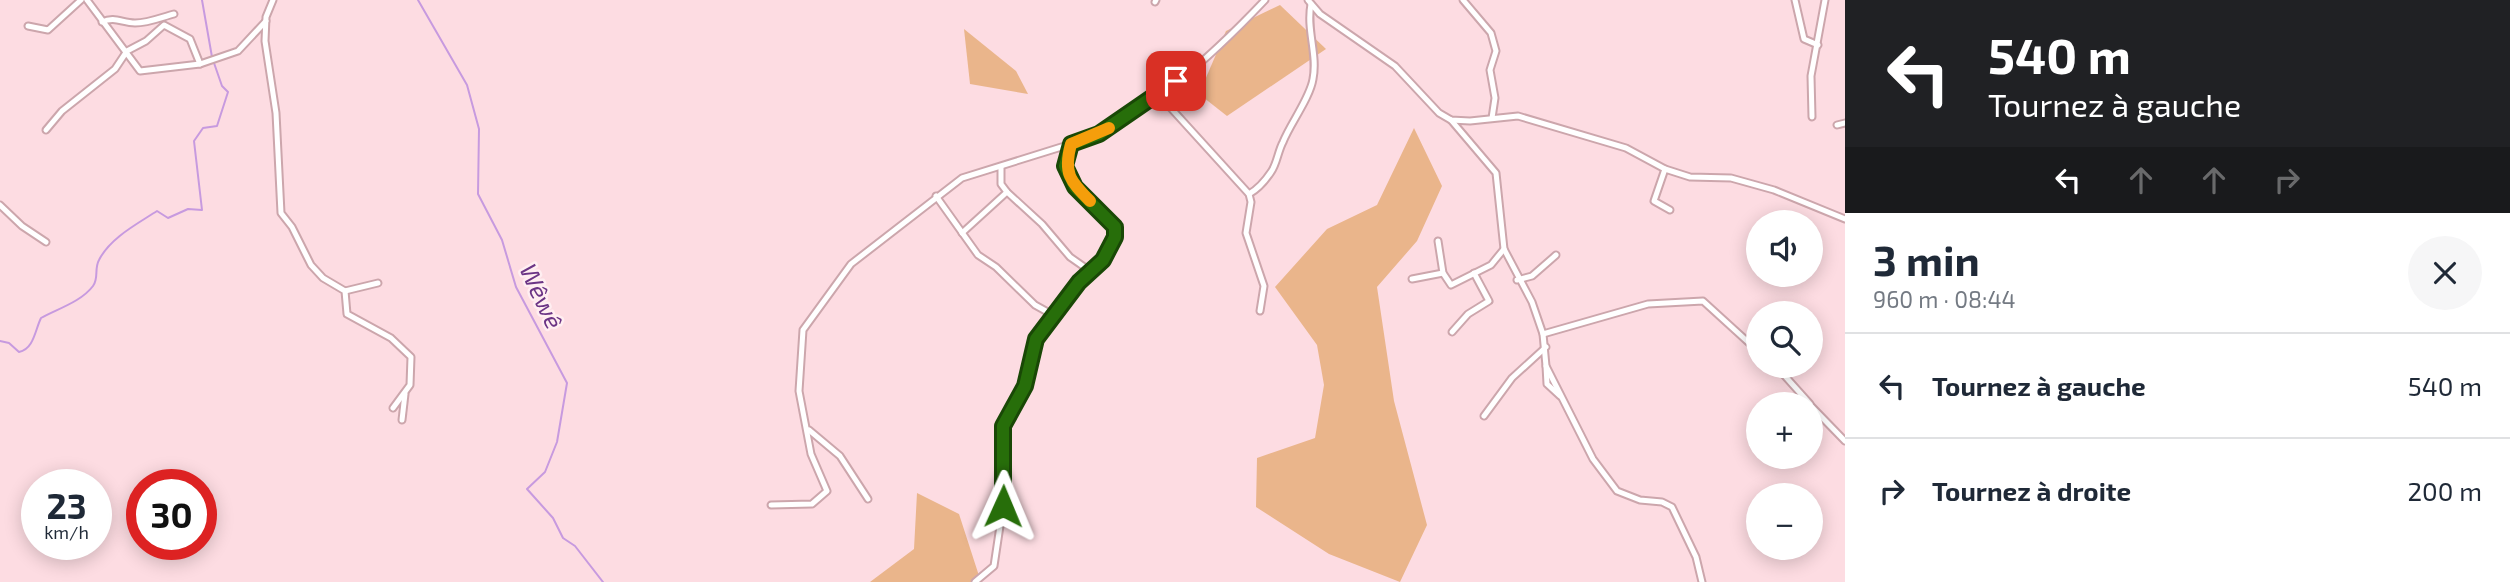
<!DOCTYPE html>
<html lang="fr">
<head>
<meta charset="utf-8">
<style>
  body { margin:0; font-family:"Exo 2",sans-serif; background:#f6f6f7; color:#1f2937; height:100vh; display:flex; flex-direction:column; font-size:26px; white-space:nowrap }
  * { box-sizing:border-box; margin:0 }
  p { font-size:23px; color:#747a83 }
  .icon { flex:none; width:38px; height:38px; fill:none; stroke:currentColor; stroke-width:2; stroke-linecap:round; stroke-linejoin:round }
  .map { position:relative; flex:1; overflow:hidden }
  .details { display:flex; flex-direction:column; background:#fff; width:665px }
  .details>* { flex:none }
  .hud { background:#202124; color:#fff; overflow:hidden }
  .tools { position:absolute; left:1746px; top:210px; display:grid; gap:14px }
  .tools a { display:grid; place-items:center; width:77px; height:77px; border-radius:50%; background:#fff; box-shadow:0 4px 18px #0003; font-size:35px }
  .speed { position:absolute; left:21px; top:469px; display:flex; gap:14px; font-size:35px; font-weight:700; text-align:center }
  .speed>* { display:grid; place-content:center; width:91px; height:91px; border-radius:50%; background:#fff; box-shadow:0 4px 18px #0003; line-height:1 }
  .speed small { font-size:18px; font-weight:400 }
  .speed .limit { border:10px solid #d22; background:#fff; color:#111 }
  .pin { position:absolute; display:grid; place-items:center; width:60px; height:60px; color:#fff; margin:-30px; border-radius:14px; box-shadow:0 4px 10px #0006 }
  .me { position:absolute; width:77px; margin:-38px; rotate:1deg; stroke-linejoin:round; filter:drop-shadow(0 0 5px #0008) }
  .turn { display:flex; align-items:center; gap:24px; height:147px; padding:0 28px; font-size:32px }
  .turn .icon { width:91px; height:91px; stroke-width:2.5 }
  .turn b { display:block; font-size:49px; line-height:60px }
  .lanes { display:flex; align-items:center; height:66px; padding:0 28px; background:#0003; justify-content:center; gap:35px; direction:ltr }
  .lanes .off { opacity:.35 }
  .round { display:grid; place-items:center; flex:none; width:74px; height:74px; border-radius:37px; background:#f6f6f7 }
  .headline { display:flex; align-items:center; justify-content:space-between; height:119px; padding:0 28px }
  h1 { font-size:42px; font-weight:700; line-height:52px }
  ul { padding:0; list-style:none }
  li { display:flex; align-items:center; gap:21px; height:105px; padding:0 28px; border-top:2px solid #e0e1e3 }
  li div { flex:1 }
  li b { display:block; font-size:26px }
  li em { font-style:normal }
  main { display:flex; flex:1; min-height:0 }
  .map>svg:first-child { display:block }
  .green { fill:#eab58b }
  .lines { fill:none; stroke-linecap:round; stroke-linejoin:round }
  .stream { stroke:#c79adf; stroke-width:2 }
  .minor-casing { stroke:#cca6ac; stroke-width:9 }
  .minor { stroke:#fff; stroke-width:5 }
  .route-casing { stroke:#194806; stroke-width:18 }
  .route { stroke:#276e0a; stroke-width:12 }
  .slow { stroke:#f59e0b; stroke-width:12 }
  .labels { text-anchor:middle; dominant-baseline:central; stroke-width:5; stroke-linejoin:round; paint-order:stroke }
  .water-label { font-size:24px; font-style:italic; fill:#6b3485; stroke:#ffeef1 }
</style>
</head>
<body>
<main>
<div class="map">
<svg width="1845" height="582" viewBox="0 0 1845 582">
  <rect width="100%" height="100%" fill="#fddce2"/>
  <!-- green -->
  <g class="green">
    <polygon points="1280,5 1326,49 1227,116 1199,94 1226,31"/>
    <polygon points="964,29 1016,71 1028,94 970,84"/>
    <polygon points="1414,128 1442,186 1417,241 1377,287 1394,401 1427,525 1400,582 1329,554 1256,507 1257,458 1315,438 1324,385 1317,345 1275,287 1327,229 1377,205"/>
    <polygon points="917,493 959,514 981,582 870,582 914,549"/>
  </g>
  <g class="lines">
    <!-- stream -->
    <g class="stream">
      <polyline points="202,0 212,57"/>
      <polyline points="418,0 467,85 479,129 478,194 502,240 516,287 567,383 557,442 545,472 527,489 553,518 563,538 575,546 603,582"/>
      <path d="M0,341L9,343L19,352C34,349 35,330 41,318C57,309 81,302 93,286C99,278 94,269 99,260C110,238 137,224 157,211L168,218L188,209L202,210L194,141L203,128L217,126L228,92L222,86L214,63"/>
    </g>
    <!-- minor casing -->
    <g class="minor-casing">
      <g id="minor">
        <polyline points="87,0 140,71 200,64 238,51 266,21"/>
        <polyline points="273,0 266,17 265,41 276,113 281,213 292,227 311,265 323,278 345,291 347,314 391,338 411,357 410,385 393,408"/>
        <polyline points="1308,0 1320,14 1395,66 1439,113 1451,120 1470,121 1518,116 1626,148 1665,169 1690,177 1731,178 1774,190 1845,219"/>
        <polyline points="1463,0 1491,33 1496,51 1490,70 1495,98 1492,118"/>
        <polyline points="1795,0 1804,39 1818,45"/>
        <polyline points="1155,2 1156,0"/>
        <path d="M102,22C115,16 122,23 135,23C149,23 162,17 174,14"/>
        <polyline points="28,26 48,30 81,0"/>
        <polyline points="1159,95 1249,194 1251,202 1246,233 1264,286 1260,311"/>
        <polyline points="1812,117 1811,76 1825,0"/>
        <polyline points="1451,120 1496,173 1504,249 1532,302 1543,334 1546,366 1593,459 1617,491 1640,500 1662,502 1672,507 1696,557 1702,582"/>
        <polyline points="1837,125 1845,123"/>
        <polyline points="46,130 62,111 115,69 127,51 146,41 164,25 190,39 200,64"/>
        <polyline points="1001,167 1001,184 1007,192 1042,224 1070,257 1090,271"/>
        <polyline points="1665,169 1654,201 1670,210"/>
        <path d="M1249,194C1258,189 1265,181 1271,172C1277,164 1278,151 1283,142C1290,124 1310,98 1313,79C1318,54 1306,30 1311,4"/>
        <polyline points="936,196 978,255 996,267 1035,305 1053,315"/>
        <polyline points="0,205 22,226 46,242"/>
        <polyline points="962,233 1007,192"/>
        <polyline points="1438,241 1443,273 1451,285 1491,265 1504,249"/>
        <polyline points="1412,279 1443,273"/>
        <polyline points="1517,280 1532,276 1556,255"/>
        <polyline points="345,291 378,283"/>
        <polyline points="1452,332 1468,314 1489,301 1474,273"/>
        <polyline points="1543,334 1648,304 1703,301 1759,352"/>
        <polyline points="1546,366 1547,384 1560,396"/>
        <polyline points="1776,366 1810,404"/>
        <polyline points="1811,406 1845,441"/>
        <polyline points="1484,416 1512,378 1546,347"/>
        <polyline points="402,420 405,394"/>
        <polyline points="809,430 840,456 868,499"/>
        <polyline points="771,505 812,504 827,491 811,454 799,391 803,330 851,264 962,178 1071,144"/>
        <path d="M975,582L994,566L1003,506V426L1006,417L1025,386L1036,339L1043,326L1079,282L1103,260L1115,237V227L1075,187L1065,166L1071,144C1146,117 1211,57 1265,0"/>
      </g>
    </g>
    <!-- minor -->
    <use href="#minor" class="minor"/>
  </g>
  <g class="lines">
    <!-- route casing -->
    <g class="route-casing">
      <polyline id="route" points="1003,506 1003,426 1025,386 1036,339 1079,282 1103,260 1115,237 1115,227 1075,187 1065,166 1071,144 1099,134 1176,81"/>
    </g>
    <!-- route -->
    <use href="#route" class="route"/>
    <!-- slow -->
    <path class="slow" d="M1090,201C1070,181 1063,173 1071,144L1109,128"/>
  </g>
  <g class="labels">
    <!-- water labels -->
    <g class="water-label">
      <text transform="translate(542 296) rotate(65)">Wêwê</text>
    </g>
  </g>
</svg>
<div class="tools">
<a><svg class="icon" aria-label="sound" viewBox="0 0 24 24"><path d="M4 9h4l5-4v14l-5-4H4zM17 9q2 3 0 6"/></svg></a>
<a><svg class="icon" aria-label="search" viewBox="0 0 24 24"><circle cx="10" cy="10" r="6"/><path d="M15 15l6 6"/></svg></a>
<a>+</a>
<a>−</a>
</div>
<div class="speed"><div>23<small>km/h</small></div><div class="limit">30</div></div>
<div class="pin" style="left:1176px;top:81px;background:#d93025"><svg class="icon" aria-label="arrive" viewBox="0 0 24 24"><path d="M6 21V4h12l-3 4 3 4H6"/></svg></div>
<svg class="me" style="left:1003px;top:506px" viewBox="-20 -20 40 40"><path d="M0-17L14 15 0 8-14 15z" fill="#276e0a" stroke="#fff" stroke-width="4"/></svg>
</div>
<section class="details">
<div class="hud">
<div class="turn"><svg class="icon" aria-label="left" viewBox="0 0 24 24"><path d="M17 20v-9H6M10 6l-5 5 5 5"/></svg><div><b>540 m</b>Tournez à gauche</div></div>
<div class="lanes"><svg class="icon" aria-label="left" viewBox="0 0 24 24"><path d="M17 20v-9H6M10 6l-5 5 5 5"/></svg><svg class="icon off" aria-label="ahead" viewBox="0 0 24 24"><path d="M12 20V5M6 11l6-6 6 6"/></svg><svg class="icon off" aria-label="ahead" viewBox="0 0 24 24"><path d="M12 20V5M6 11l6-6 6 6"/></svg><svg class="icon off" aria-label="right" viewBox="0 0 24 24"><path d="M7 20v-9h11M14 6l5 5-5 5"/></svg></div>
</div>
<div class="headline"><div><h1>3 min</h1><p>960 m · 08:44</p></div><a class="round"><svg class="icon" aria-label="close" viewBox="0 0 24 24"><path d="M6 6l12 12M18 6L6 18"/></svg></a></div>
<ul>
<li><svg class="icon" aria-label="left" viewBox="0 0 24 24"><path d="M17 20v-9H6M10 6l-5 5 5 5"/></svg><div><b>Tournez à gauche</b></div><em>540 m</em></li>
<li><svg class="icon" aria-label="right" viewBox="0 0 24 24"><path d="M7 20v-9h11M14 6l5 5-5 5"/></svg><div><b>Tournez à droite</b></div><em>200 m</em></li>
</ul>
</section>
</main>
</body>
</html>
